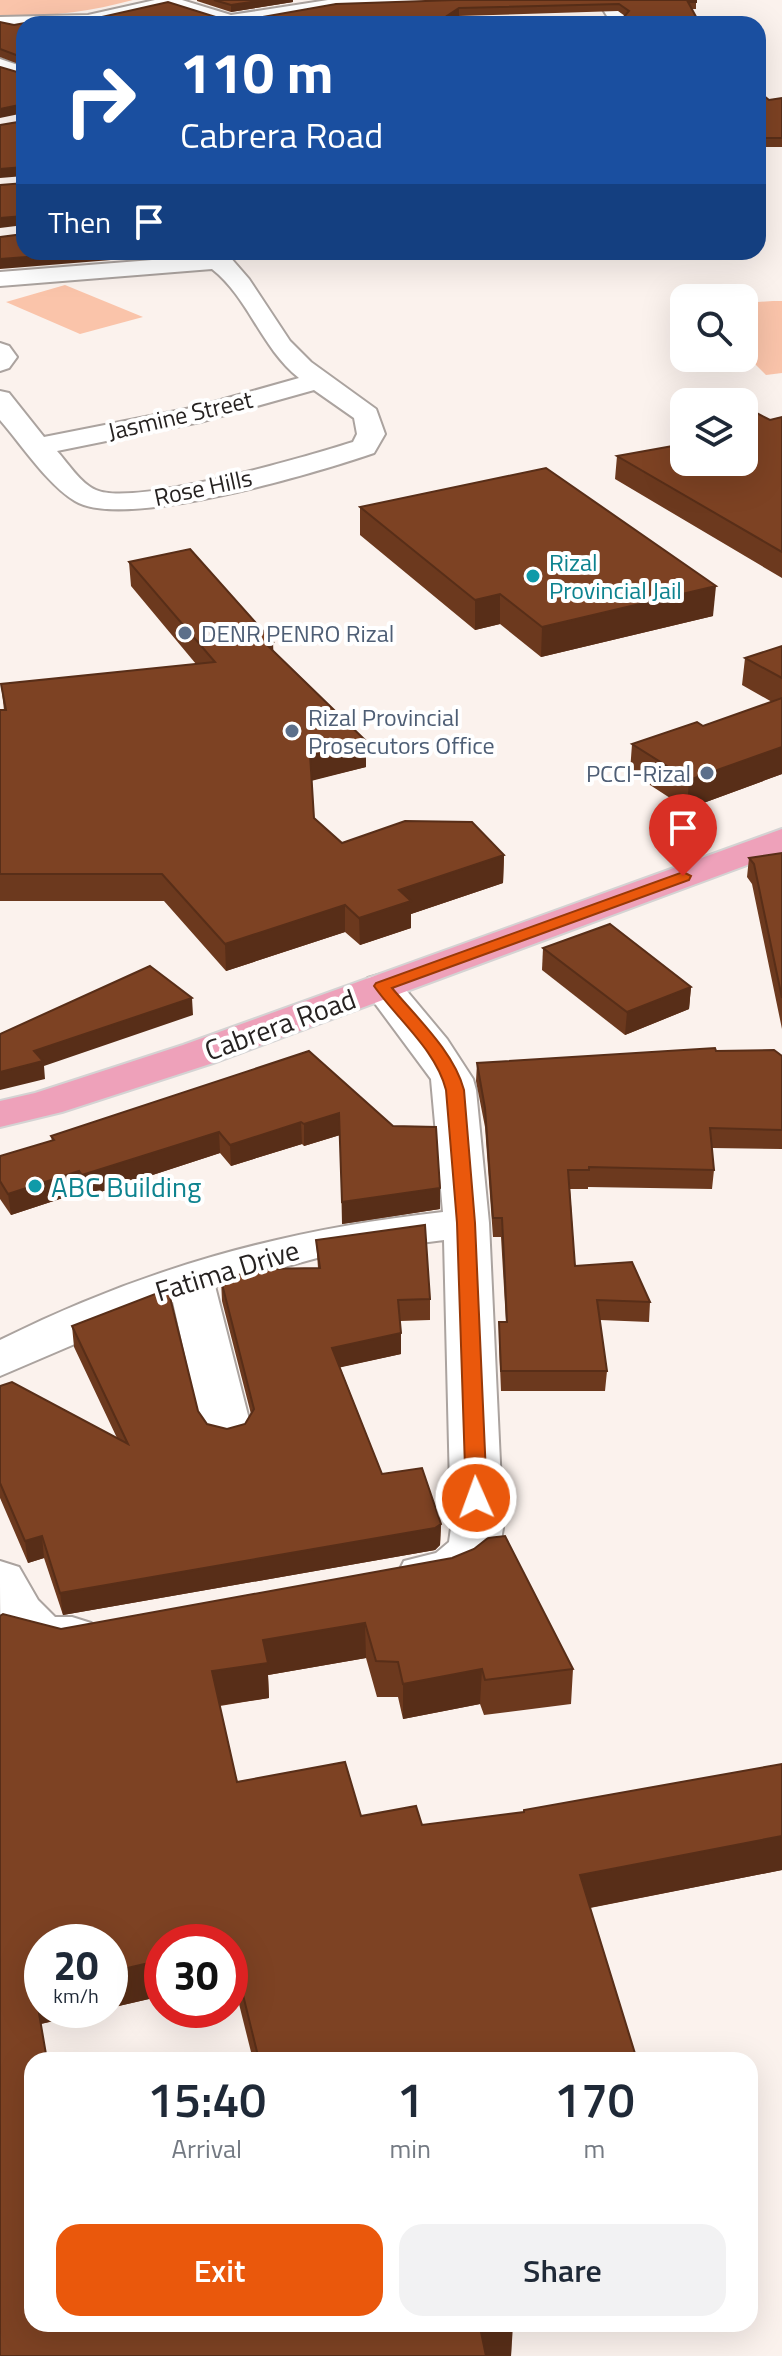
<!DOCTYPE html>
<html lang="en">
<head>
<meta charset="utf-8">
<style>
  body { margin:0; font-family:"Titillium Web",sans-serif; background:#f2f2f3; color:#1f2937; height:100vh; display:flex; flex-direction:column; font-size:30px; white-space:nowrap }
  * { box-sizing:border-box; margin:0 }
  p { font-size:26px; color:#747a83 }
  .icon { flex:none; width:44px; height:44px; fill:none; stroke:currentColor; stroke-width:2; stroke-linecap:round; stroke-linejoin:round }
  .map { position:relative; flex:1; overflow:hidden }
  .panel { position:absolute; left:24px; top:2052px; width:734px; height:280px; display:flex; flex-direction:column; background:#fff; border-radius:24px; box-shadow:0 8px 32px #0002 }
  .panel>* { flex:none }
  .top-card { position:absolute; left:16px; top:16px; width:750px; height:244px; border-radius:24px; box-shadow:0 8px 32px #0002; background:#1a4fa0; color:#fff; overflow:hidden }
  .controls { position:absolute; left:670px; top:284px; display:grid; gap:16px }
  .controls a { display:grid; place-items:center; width:88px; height:88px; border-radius:16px; background:#fff; box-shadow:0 8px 32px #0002; font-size:40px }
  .speed { position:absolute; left:24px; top:1924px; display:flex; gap:16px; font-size:40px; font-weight:700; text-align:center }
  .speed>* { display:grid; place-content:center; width:104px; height:104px; border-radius:50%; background:#fff; box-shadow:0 8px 32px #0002; line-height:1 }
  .speed small { font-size:20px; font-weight:400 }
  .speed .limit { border:12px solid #d22; background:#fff; color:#111 }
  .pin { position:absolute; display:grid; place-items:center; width:68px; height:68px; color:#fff; margin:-82px -34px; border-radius:50% 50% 50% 0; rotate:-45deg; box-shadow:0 0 8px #0007 }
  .pin .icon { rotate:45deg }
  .me { position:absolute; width:88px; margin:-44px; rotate:358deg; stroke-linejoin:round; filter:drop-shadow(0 0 6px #0008) }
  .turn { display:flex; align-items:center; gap:28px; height:168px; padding:0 32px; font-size:36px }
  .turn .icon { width:104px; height:104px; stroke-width:2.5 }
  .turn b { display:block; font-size:56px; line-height:68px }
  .then { display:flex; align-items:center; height:76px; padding:0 32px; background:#0003; gap:16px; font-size:30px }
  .eta { display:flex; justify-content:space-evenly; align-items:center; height:136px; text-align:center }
  .eta b { font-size:48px; font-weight:600; line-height:56px }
  .button { display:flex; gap:16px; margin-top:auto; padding:16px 32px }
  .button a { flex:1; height:92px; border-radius:24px; background:#ea580c; color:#fff; font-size:32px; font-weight:600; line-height:92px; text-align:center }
  .button a+a { background:#f2f2f3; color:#1f2937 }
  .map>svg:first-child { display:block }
  .green { fill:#fac4aa }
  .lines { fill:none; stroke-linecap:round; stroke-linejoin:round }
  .minor-casing { stroke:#aba39f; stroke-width:4 }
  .major-casing { stroke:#d4d3d3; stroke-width:4 }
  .minor { fill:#fff; fill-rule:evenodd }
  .major { fill:#eea1ba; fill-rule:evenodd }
  .wall { fill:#6c391e; fill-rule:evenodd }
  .shaded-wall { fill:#582e18 }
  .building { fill:#7d4223; stroke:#582e18; stroke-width:2; fill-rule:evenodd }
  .route { fill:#ea580c; stroke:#983908; stroke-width:2 }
  .culture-dot { fill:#0f9aa8; stroke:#fff; stroke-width:3 }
  .service-dot { fill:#5c6f8a; stroke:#fff; stroke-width:3 }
  .labels { text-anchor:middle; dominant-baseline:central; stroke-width:8; stroke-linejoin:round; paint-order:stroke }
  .far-street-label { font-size:24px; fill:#262221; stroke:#fff }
  .far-culture-label { font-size:24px; fill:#0d838f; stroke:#fff; text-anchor:start }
  .far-service-label { font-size:24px; fill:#4e5e75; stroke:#fff; text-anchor:start }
  .street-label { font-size:28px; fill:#262221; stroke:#fff }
  .culture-label { font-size:28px; fill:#0d838f; stroke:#fff; text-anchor:start }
</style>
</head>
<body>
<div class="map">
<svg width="782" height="2356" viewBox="0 0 782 2356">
  <rect width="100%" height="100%" fill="#fbf2ed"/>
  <!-- green -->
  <g class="green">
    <path d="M0,0H133C89,12 46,17 0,16Z"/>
    <polygon points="65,285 143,317 80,334 6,302"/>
    <polygon points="773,301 782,301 782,373 766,375 744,353 744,303"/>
  </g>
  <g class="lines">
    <!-- minor casing -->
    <g class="minor-casing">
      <g id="minor">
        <polygon points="155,0 182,0 231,15 328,0 463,0 454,5 336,9 251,24 223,24 169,7 94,24 24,24 24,27 0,27 0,17 88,15"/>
        <polygon points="597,0 615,0 630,24 612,24"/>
        <polygon points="0,59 24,67 24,80 0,72"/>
        <path d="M186,252H217L229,256L249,279L290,341L311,362L376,409L385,434L374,453C319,472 123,531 75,501C48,485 21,444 0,420V391L9,393L44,437L196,407L299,378C261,348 249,298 212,269L0,286V272L190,257ZM314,390L354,418L357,434L353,442C309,456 134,507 96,490C81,484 67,462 57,451L200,422Z"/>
        <polygon points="0,343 9,346 17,357 9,368 0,371"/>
        <path d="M382,974L396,978L447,1039L473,1079L476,1090L489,1223L503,1528C497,1579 452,1604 404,1589L397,1575L404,1561L436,1553L449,1542L451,1528L444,1240L328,1255L215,1286L252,1431L245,1443L227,1448L209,1443L202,1431L173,1302L0,1376V1340C145,1268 282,1230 443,1212L431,1079L362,986L368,978Z"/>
        <path d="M0,1561L19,1567L38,1600L55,1617H72L91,1623L99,1638L91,1653C63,1661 17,1662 1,1630C0,1618 0,1577 0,1561Z"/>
      </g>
    </g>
    <!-- major casing -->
    <g class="major-casing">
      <polygon id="major" points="782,829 782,852 213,1063 62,1112 0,1127 0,1101 35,1093 183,1045"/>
    </g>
    <!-- minor -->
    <use href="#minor" class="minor"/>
    <!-- major -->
    <use href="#major" class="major"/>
  </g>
  <!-- wall -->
  <g class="wall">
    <polygon points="197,0 293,0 293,2 231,12 197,1"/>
    <path d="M455,0H696V9H692L700,24H24V66L0,57V22L14,25L47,19H93L168,2L222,19H251L336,4ZM618,11L625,16L623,18L454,19L459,16Z"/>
    <polygon points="758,91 769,100 782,98 782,147 758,147"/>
    <polygon points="782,417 782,578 615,479 617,456 684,462 770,420"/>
    <polygon points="360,507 713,616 541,657 500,624 475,630 360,535"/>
    <polygon points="129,562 274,651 366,741 366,767 312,780 314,818 342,843 504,855 503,883 411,914 411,928 360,945 345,932 226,971 164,901 0,901 0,710 4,710 1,684 196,664 131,586"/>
    <polygon points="782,646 782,774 687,809 630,772 632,744 703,726 772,702 742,685 745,658"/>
    <polygon points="782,853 782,1029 752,884 747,877 749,858"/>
    <polygon points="543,948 691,987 689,1009 625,1035 542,970"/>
    <polygon points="309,1051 440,1209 342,1224 340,1135 304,1146 302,1144 231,1166 220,1153 85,1197 81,1192 11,1215 0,1199 0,1156 52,1141 51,1136"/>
    <polygon points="716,1051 782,1056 782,1149 712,1148 714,1170 712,1189 588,1187 588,1189 570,1189 575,1266 650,1302 649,1322 600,1320 607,1371 605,1391 501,1391 499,1342 499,1322 506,1322 501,1237 493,1237 485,1127 476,1081 477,1063"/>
    <polygon points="316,1240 430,1299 430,1320 400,1321 401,1354 340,1367 382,1474 441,1524 440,1545 435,1550 63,1615 44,1558 28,1563 0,1498 0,1386 117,1438 74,1347 72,1326 198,1411 207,1424 227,1429 245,1424 251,1414 222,1301 221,1280 318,1268"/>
    <polygon points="452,1558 573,1669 571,1704 484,1715 480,1704 403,1719 398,1697 377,1697 366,1658 268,1675 269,1698 220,1706 237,1782 361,1816 782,1870 590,1908 637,2060 253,2060 233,1980 230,1980 230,1942 162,1942 162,1996 110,2008 42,2010 102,2010 41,2024 32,2324 512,2324 511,2356 0,2356 61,1629"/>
  </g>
  <!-- shaded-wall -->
  <g class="shaded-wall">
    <polygon points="265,0 293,0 293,2 231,12 231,5"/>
    <polygon points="459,8 459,16 447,23 447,16"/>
    <polygon points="24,104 24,113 0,118 0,109"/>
    <polygon points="24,167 24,176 0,178 0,169"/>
    <polygon points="24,216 24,225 0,228 0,218"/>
    <polygon points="94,252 166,252 148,257 0,269 0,259"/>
    <polygon points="716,586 713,616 541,657 542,627"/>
    <polygon points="500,594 500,624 475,630 475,600"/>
    <polygon points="273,642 274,667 266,644"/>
    <polygon points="366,741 366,767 311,781 310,754"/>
    <polygon points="782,747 782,774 687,809 689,780"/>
    <polygon points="504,855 503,883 411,914 411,928 360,945 359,918 399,890"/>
    <polygon points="345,905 345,932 226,971 225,944"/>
    <polygon points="691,987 689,1009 625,1035 627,1012"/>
    <polygon points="192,998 193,1015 44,1066 45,1079 0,1090 0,1072 34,1051"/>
    <polygon points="339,1113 340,1135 304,1146 304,1124"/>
    <polygon points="301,1122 302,1144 231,1166 230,1145"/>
    <polygon points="219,1132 220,1153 85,1197 82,1175"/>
    <polygon points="79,1171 81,1192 11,1215 8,1194"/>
    <polygon points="440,1188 440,1209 342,1224 342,1202"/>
    <polygon points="401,1333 401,1354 333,1369 332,1348"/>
    <polygon points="441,1524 440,1545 435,1550 63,1615 60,1593"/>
    <polygon points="42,1536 44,1558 28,1563 25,1541"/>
    <polygon points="365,1623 366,1658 268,1675 269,1698 214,1706 212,1671 263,1640"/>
    <polygon points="482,1669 480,1704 403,1719 403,1684"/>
    <polygon points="782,1836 782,1870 578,1910 580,1875"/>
    <polygon points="230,1945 231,1945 233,1980 230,1980"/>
    <polygon points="162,1960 162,1996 110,2008 110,1972"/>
    <polygon points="42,1988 42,2010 102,2010 40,2024 35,1990"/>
    <polygon points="513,2325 511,2356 480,2356 481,2332"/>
  </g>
  <!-- building -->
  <g class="building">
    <polygon points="214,0 265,0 231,5"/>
    <path d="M455,0H696V2H688L700,24H24V58L0,49V22L14,25L47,19H93L168,2L222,19H251L336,4ZM619,4L629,11L623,18L450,19L447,16L459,8Z"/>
    <polygon points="0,67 24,74 24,104 0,109"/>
    <polygon points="758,91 769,100 782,98 782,138 758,138"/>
    <polygon points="24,121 24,167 0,169 0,125"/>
    <polygon points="24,183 24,216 0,218 0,185"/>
    <polygon points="24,234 24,252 94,252 0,259 0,237"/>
    <polygon points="749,409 770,420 782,417 782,552 617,456 684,444 684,462 744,462 744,411"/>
    <polygon points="546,468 716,586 542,627 500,594 475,600 360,507"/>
    <polygon points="190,549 273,642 266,644 366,741 310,754 314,818 342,843 405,821 472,822 504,855 399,890 411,901 359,918 345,905 225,944 162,874 0,874 0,710 6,710 1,684 215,662 129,562"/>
    <polygon points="782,646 782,678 745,658"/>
    <polygon points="782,698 782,747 689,780 632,744 697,722 703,726"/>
    <polygon points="782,853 782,998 754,864 749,858"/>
    <polygon points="610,924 691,987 627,1012 543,948"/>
    <polygon points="150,966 192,998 34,1051 43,1061 0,1072 0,1034"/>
    <polygon points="715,1048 716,1051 774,1050 782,1056 782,1130 710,1128 714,1170 589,1167 589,1170 568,1170 575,1266 632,1262 650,1302 597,1300 607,1371 501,1371 499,1322 507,1322 502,1218 493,1218 485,1108 477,1063"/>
    <polygon points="309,1051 393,1126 436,1127 440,1188 342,1202 339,1113 304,1124 301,1122 230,1145 219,1132 82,1175 79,1171 8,1194 0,1181 0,1156 54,1140 51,1136"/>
    <polygon points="425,1225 430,1299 398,1300 401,1333 332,1348 382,1474 422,1468 441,1524 435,1528 60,1593 42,1536 25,1541 0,1483 0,1386 12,1382 128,1444 72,1326 168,1289 198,1411 207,1424 227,1429 245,1424 254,1409 221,1280 259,1269 320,1268 316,1240"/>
    <polygon points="505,1536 573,1669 485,1680 482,1669 403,1684 398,1662 376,1661 365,1623 263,1640 268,1663 212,1671 237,1782 345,1762 361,1816 416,1806 422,1825 524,1812 524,1810 782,1764 782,1836 580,1875 637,2060 259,2060 230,1942 162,1942 162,1960 110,1972 110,1942 42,1942 42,1988 35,1990 47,2060 32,2060 32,2324 512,2324 513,2325 481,2332 486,2356 0,2356 0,1616 3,1614 61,1629 452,1558 474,1549 488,1538"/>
  </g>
  <!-- route -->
  <path class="route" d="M683,872L691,876L689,880L392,988C417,1018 454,1052 464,1090L475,1223L487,1498L484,1503H469L466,1498L457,1223L446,1090C436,1050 397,1019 374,986L376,983Z"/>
  <!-- markers -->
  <g class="culture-dot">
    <circle cx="533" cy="576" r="8"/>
    <circle cx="35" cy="1186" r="8"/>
  </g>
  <g class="service-dot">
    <circle cx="185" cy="633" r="8"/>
    <circle cx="292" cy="731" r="8"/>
    <circle cx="707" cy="773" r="8"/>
  </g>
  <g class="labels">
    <!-- far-street labels -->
    <g class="far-street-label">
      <text transform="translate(180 415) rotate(-13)">Jasmine Street</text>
      <text transform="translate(203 487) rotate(-12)">Rose Hills</text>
    </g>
    <!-- far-culture labels -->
    <g class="far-culture-label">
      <text x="549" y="562">Rizal<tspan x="549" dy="28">Provincial Jail</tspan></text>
    </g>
    <!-- far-service labels -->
    <g class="far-service-label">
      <text x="201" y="633">DENR PENRO Rizal</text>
      <text x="308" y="717">Rizal Provincial<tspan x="308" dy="28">Prosecutors Office</tspan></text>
      <text x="691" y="773" text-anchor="end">PCCI-Rizal</text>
    </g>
    <!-- street labels -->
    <g class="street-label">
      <text transform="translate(280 1024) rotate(-20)">Cabrera Road</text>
      <text transform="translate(227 1270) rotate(-17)">Fatima Drive</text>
    </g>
    <!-- culture labels -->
    <g class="culture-label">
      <text x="51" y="1186">ABC Building</text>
    </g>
  </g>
</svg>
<div class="controls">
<a><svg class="icon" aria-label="search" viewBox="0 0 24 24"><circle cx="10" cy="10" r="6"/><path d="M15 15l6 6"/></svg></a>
<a><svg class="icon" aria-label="layers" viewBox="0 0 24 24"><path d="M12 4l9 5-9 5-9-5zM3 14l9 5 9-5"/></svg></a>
</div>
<div class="speed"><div>20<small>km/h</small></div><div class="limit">30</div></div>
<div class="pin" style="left:683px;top:876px;background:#d93025"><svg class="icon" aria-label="arrive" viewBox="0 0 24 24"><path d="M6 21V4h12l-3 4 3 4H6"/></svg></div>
<svg class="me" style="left:476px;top:1498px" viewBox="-20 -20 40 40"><circle r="17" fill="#ea580c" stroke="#fff" stroke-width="3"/><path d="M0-11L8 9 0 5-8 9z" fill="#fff"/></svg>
<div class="top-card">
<div class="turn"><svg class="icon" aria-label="right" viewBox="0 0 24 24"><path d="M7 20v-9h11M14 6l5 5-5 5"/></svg><div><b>110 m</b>Cabrera Road</div></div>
<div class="then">Then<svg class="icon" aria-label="arrive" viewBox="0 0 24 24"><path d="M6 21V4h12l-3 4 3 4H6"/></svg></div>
</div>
<section class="panel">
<div class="eta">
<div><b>15:40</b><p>Arrival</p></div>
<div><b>1</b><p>min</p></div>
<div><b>170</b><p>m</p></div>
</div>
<div class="button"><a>Exit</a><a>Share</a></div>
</section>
</div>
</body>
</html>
